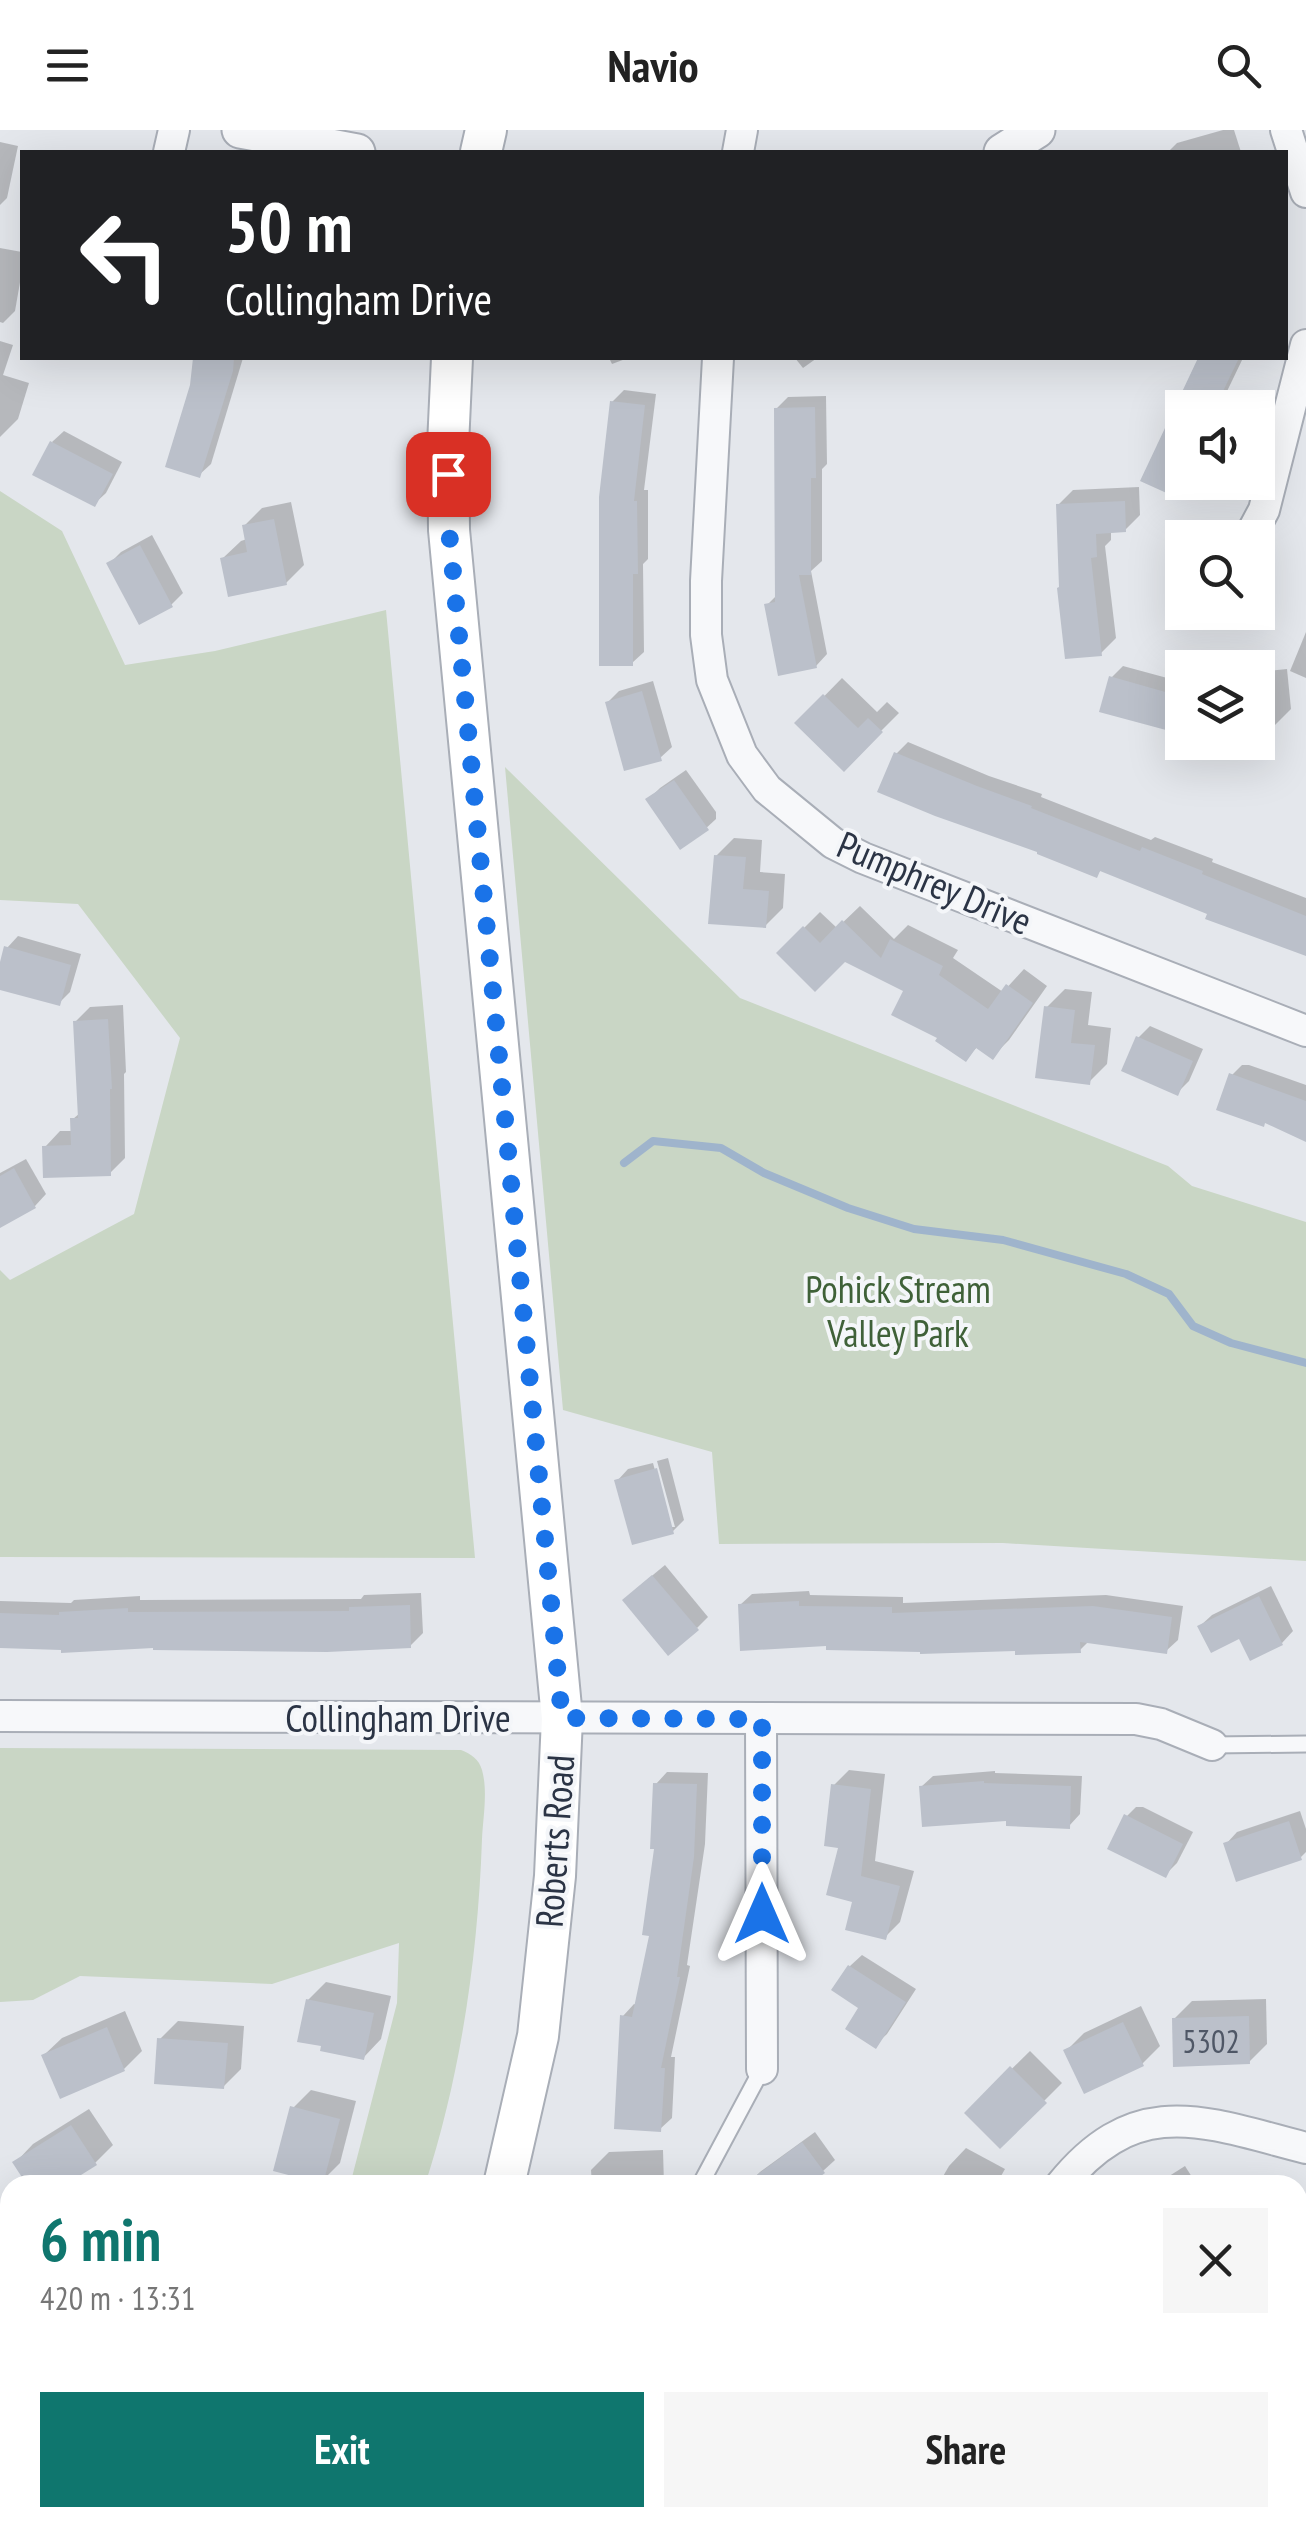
<!DOCTYPE html>
<html lang="en">
<head>
<meta charset="utf-8">
<style>
  body { margin:0; font-family:"PT Sans Narrow",sans-serif; background:#f6f6f6; color:#222; height:100vh; display:flex; flex-direction:column; font-size:38px; white-space:nowrap }
  * { box-sizing:border-box; margin:0 }
  p { font-size:32px; color:#767676 }
  .icon { flex:none; width:55px; height:55px; fill:none; stroke:currentColor; stroke-width:2; stroke-linecap:round; stroke-linejoin:round }
  .map { position:relative; flex:1; overflow:hidden }
  .panel { position:absolute; left:0px; top:2045px; width:1308px; height:352px; display:flex; flex-direction:column; background:#fff; border-radius:30px 30px 0 0; box-shadow:0 10px 40px #0002 }
  .panel>* { flex:none }
  .hud { position:absolute; left:20px; top:20px; width:1268px; height:210px; border-radius:0px; box-shadow:0 10px 40px #0002; background:#202124; color:#fff; overflow:hidden }
  .fabs { position:absolute; left:1165px; top:260px; display:grid; gap:20px }
  .fabs a { display:grid; place-items:center; width:110px; height:110px; border-radius:0px; background:#fff; box-shadow:0 10px 40px #0002; font-size:50px }
  .pin { position:absolute; display:grid; place-items:center; width:85px; height:85px; color:#fff; margin:-42px; border-radius:20px; box-shadow:0 5px 15px #0006 }
  .me { position:absolute; width:110px; margin:-55px; rotate:0deg; stroke-linejoin:round; filter:drop-shadow(0 0 8px #0008) }
  .turn { display:flex; align-items:center; gap:35px; height:210px; padding:0 40px; font-size:45px }
  .turn .icon { width:130px; height:130px; stroke-width:2.5 }
  .turn b { display:block; font-size:70px; line-height:85px }
  .round { display:grid; place-items:center; flex:none; width:105px; height:105px; border-radius:0px; background:#f6f6f6 }
  .overview { display:flex; align-items:center; justify-content:space-between; height:170px; padding:0 40px }
  h1 { font-size:60px; font-weight:600; line-height:75px; color:#0f766e }
  .button { display:flex; gap:20px; margin-top:auto; padding:20px 40px }
  .button a { flex:1; height:115px; border-radius:0px; background:#0f766e; color:#fff; font-size:40px; font-weight:600; line-height:115px; text-align:center }
  .button a+a { background:#f6f6f6; color:#222 }
  header { display:flex; justify-content:space-between; align-items:center; height:130px; padding:0 40px; background:#fff; font-size:45px; font-weight:600 }
  .map>svg:first-child { display:block }
  .green { fill:#c9d6c5 }
  .shadow { fill:#0003 }
  .lines { fill:none; stroke-linecap:round; stroke-linejoin:round }
  .stream { stroke:#9fb4cc; stroke-width:8 }
  .building { fill:#bbc0ca }
  .service-casing { stroke:#a9aeb7; stroke-width:19 }
  .minor-casing { stroke:#a9aeb7; stroke-width:34 }
  .tertiary-casing { stroke:#a9aeb7; stroke-width:39 }
  .secondary-casing { stroke:#a9aeb7; stroke-width:44 }
  .service { stroke:#f7f8fa; stroke-width:15 }
  .minor { stroke:#f7f8fa; stroke-width:30 }
  .tertiary { stroke:#f7f8fa; stroke-width:35 }
  .secondary { stroke:#fff; stroke-width:40 }
  .route { stroke:#1a73e8; stroke-width:18; stroke-dasharray:0 32.4 }
  .labels { text-anchor:middle; dominant-baseline:central; stroke-width:8; stroke-linejoin:round; paint-order:stroke }
  .number-label { font-size:32px; fill:#4f5766 }
  .street-label { font-size:38px; fill:#2b3445; stroke:#f4f6f9 }
  .park-label { font-size:38px; fill:#3f6138; stroke:#f4f6f9 }
</style>
</head>
<body>
<header><svg class="icon" aria-label="menu" viewBox="0 0 24 24"><path d="M4 6h16M4 12h16M4 18h16"/></svg>Navio<svg class="icon" aria-label="search" viewBox="0 0 24 24"><circle cx="10" cy="10" r="6"/><path d="M15 15l6 6"/></svg></header>
<div class="map">
<svg width="1306" height="2397" viewBox="0 0 1306 2397">
  <rect width="100%" height="100%" fill="#e4e7ec"/>
  <!-- green -->
  <g class="green">
    <polygon points="0,361 62,401 125,535 215,521 386,480 475,1428 0,1427 0,1140 10,1150 134,1084 180,908 78,774 0,770"/>
    <polygon points="505,637 740,868 1168,1036 1192,1056 1306,1092 1306,1431 1003,1413 719,1414 712,1322 563,1280"/>
    <path d="M0,1618L461,1620C471,1624 479,1629 482,1640C488,1661 483,1688 482,1709C478,1825 461,1944 425,2055H350L397,1873L399,1813L272,1854L80,1846L33,1870L0,1872Z"/>
  </g>
  <!-- shadow -->
  <g class="shadow">
    <polygon points="1223,0 1234,0 1241,22 1168,22 1177,13"/>
    <polygon points="0,12 18,16 7,68 0,75"/>
    <polygon points="0,118 22,122 22,141 15,181 3,193 0,192"/>
    <polygon points="0,211 13,215 3,245 29,253 18,289 0,307"/>
    <polygon points="196,228 243,228 211,334 199,345 193,255"/>
    <polygon points="609,228 628,228 612,234"/>
    <polygon points="795,228 817,228 803,238"/>
    <polygon points="1200,228 1243,228 1219,278 1182,278 1182,352 1191,352 1179,365 1143,349"/>
    <polygon points="624,260 656,264 644,360 648,360 648,429 643,434 644,522 632,533 612,272"/>
    <polygon points="826,266 827,334 822,339 822,431 811,441 827,524 816,536 767,475 777,465 776,279 788,267"/>
    <polygon points="64,301 122,332 106,363 94,374 52,312"/>
    <polygon points="1139,357 1140,385 1125,400 1111,400 1111,410 1105,416 1116,508 1101,523 1058,375 1073,360"/>
    <polygon points="291,372 304,435 286,453 223,428 241,411 247,409 244,396 262,378"/>
    <polygon points="152,405 183,463 171,475 109,434 121,422"/>
    <polygon points="1306,502 1306,548 1290,541"/>
    <polygon points="1123,536 1182,552 1182,565 1177,586 1165,597 1111,548"/>
    <polygon points="1287,539 1291,579 1273,597 1258,598 1258,542"/>
    <polygon points="842,548 877,582 887,572 899,583 844,638 798,593"/>
    <polygon points="653,551 672,617 660,628 607,573 619,561"/>
    <polygon points="908,612 989,646 1042,664 1041,667 1151,710 1155,707 1213,729 1212,732 1306,768 1306,824 1102,739 1096,745 896,624"/>
    <polygon points="686,640 716,682 716,689 703,701 648,670 660,658"/>
    <polygon points="734,708 762,710 760,742 785,744 783,778 765,796 716,726"/>
    <polygon points="860,776 894,809 908,795 958,820 953,828 1003,862 1024,839 1047,856 1009,910 993,926 978,916 966,929 941,907 906,860 844,829 779,823 820,782 837,798"/>
    <polygon points="18,806 81,824 70,862 59,873 0,857 0,841 7,818"/>
    <polygon points="1065,859 1092,862 1088,895 1111,898 1107,934 1089,952 1047,877"/>
    <polygon points="123,875 126,942 124,944 125,1028 110,1043 45,1017 60,1001 73,1001 73,989 80,983 75,892 90,877"/>
    <polygon points="1150,896 1203,919 1189,951 1177,963 1138,908"/>
    <polygon points="1242,935 1249,935 1306,955 1306,1009 1230,947"/>
    <polygon points="26,1029 46,1064 35,1076 0,1095 0,1043"/>
    <polygon points="668,1328 684,1390 673,1401 617,1351 628,1339 653,1333 670,1397 675,1397 657,1331"/>
    <polygon points="665,1435 708,1487 697,1498 636,1459"/>
    <polygon points="1271,1456 1293,1501 1282,1513 1200,1496 1212,1485"/>
    <polygon points="809,1461 810,1465 903,1467 903,1473 1106,1465 1183,1476 1178,1510 1166,1521 1090,1510 1080,1520 828,1513 740,1475 752,1464"/>
    <polygon points="421,1463 423,1503 410,1516 156,1518 0,1515 0,1471 71,1473 74,1470 140,1466 140,1470 361,1469 364,1465"/>
    <polygon points="849,1640 885,1644 875,1731 914,1741 900,1792 885,1807 855,1770 842,1716 834,1655"/>
    <polygon points="995,1641 995,1643 1082,1646 1080,1684 1069,1696 1009,1688 921,1657 933,1646"/>
    <polygon points="667,1642 708,1643 705,1714 687,1835 690,1836 671,1927 675,1927 672,1988 660,1999 623,1886 634,1874 637,1875 652,1804 657,1717 656,1654"/>
    <polygon points="1136,1677 1143,1677 1193,1702 1177,1733 1165,1745 1124,1689"/>
    <polygon points="1300,1681 1306,1699 1306,1722 1300,1728 1226,1714 1237,1702"/>
    <polygon points="862,1825 916,1859 887,1904 875,1915 862,1877 835,1860 850,1836"/>
    <polygon points="326,1852 391,1866 381,1909 364,1927 308,1870"/>
    <polygon points="1266,1869 1267,1914 1249,1932 1174,1889 1192,1871"/>
    <polygon points="1141,1876 1160,1916 1142,1934 1066,1921 1084,1903"/>
    <polygon points="125,1881 142,1921 124,1939 44,1925 62,1908"/>
    <polygon points="178,1891 244,1896 241,1939 223,1957 160,1909"/>
    <polygon points="1030,1921 1062,1953 1000,2015 967,1983"/>
    <polygon points="311,1960 356,1971 340,2033 322,2051 293,1978"/>
    <polygon points="89,1979 113,2015 95,2033 60,2055 30,2055 16,2032 33,2014"/>
    <polygon points="815,2002 835,2030 823,2041 805,2055 750,2055 749,2053 760,2042"/>
    <polygon points="966,2018 1005,2039 996,2055 938,2055 949,2036"/>
    <polygon points="663,2020 664,2055 592,2055 591,2040 609,2022"/>
    <polygon points="1185,2036 1197,2055 1155,2055"/>
    <polygon points="1306,2072 1306,2300 1298,2327 1298,2106"/>
    <polygon points="10,2231 10,2289 0,2294 0,2236"/>
    <polygon points="74,2388 152,2388 142,2397 65,2397"/>
    <polygon points="575,2388 652,2388 647,2397 594,2397"/>
    <polygon points="813,2388 873,2388 871,2397 811,2397"/>
    <polygon points="1005,2388 1063,2388 1060,2397 999,2397"/>
    <polygon points="1222,2388 1284,2388 1281,2397 1219,2397"/>
  </g>
  <g class="lines">
    <!-- stream -->
    <polyline class="stream" points="624,1033 653,1011 721,1018 764,1043 848,1078 914,1099 1003,1110 1126,1144 1169,1164 1193,1196 1231,1213 1306,1233"/>
  </g>
  <!-- building -->
  <g class="building">
    <polygon points="193,228 234,228 233,241 200,348 165,337 190,255"/>
    <polygon points="1198,228 1239,228 1215,278 1182,278 1182,370 1140,351"/>
    <polygon points="610,271 645,275 634,371 637,371 638,444 633,444 633,536 599,536 599,367"/>
    <polygon points="815,277 816,348 811,348 811,445 799,445 817,538 778,546 764,474 775,472 774,278"/>
    <polygon points="50,311 113,344 95,377 32,345"/>
    <polygon points="1125,371 1126,402 1096,404 1097,427 1091,428 1102,526 1065,529 1057,458 1059,457 1056,374"/>
    <polygon points="274,389 287,455 228,467 220,428 247,422 242,395"/>
    <polygon points="140,415 173,477 139,495 106,433"/>
    <polygon points="1109,546 1176,565 1166,600 1099,582"/>
    <polygon points="642,561 662,631 624,641 605,572"/>
    <polygon points="823,564 858,598 868,588 883,602 844,642 794,593"/>
    <polygon points="894,622 977,656 1032,676 1031,678 1140,721 1142,717 1203,741 1202,744 1306,786 1306,826 1205,789 1207,784 1100,741 1097,748 1037,724 1037,722 935,686 877,662"/>
    <polygon points="674,650 709,700 680,720 645,669"/>
    <polygon points="714,725 746,727 743,759 769,761 766,798 708,794"/>
    <polygon points="842,790 881,828 890,809 943,836 939,845 988,879 1006,854 1033,873 993,930 976,918 966,932 935,911 937,908 891,885 903,861 845,832 815,862 776,823 803,796 820,813"/>
    <polygon points="4,816 71,835 60,876 0,860 0,832"/>
    <polygon points="1044,876 1075,880 1071,913 1095,915 1090,955 1035,948"/>
    <polygon points="108,889 112,959 110,959 111,1046 43,1048 42,1016 71,1015 70,988 78,988 73,891"/>
    <polygon points="1136,906 1193,931 1178,966 1121,941"/>
    <polygon points="1229,943 1306,971 1306,1012 1265,993 1264,997 1216,980"/>
    <polygon points="14,1038 36,1078 0,1098 0,1046"/>
    <polygon points="657,1338 674,1404 632,1415 614,1350"/>
    <polygon points="652,1445 699,1500 668,1526 622,1470"/>
    <polygon points="1259,1466 1283,1515 1250,1531 1239,1509 1211,1523 1197,1496"/>
    <polygon points="799,1471 799,1476 892,1477 892,1483 1093,1476 1172,1487 1167,1524 1080,1512 1081,1523 1015,1525 1015,1521 920,1524 920,1522 826,1520 826,1516 740,1521 738,1474"/>
    <polygon points="410,1475 411,1518 327,1522 153,1520 153,1518 61,1523 61,1520 0,1518 0,1483 59,1485 59,1482 128,1478 128,1482 349,1481 349,1477"/>
    <polygon points="984,1651 984,1653 1071,1656 1070,1699 1006,1696 1006,1691 922,1697 919,1656"/>
    <polygon points="653,1653 697,1654 694,1727 677,1847 680,1847 661,1938 665,1938 661,2002 614,1999 620,1885 632,1887 649,1806 642,1805 654,1719 650,1719"/>
    <polygon points="831,1654 871,1659 861,1746 900,1756 886,1810 845,1800 852,1772 826,1765 838,1718 824,1716"/>
    <polygon points="1124,1684 1183,1714 1166,1748 1107,1719"/>
    <polygon points="1289,1691 1302,1730 1236,1752 1223,1713"/>
    <polygon points="848,1835 906,1872 876,1919 845,1899 858,1878 831,1860"/>
    <polygon points="306,1869 374,1883 364,1930 320,1921 321,1916 297,1912"/>
    <polygon points="1249,1886 1250,1934 1173,1937 1172,1888"/>
    <polygon points="1123,1892 1144,1936 1084,1964 1063,1920"/>
    <polygon points="107,1897 125,1941 60,1969 41,1925"/>
    <polygon points="157,1908 228,1913 224,1959 154,1954"/>
    <polygon points="1010,1936 1047,1973 1000,2019 964,1983"/>
    <polygon points="290,1976 340,1989 323,2054 273,2041"/>
    <polygon points="71,1995 97,2035 65,2055 27,2055 12,2032"/>
    <polygon points="802,2012 825,2043 809,2055 743,2055"/>
  </g>
  <g class="lines">
    <!-- service casing -->
    <g class="service-casing">
      <g id="service">
        <polyline points="1212,1615 1306,1614"/>
        <polyline points="700,2055 762,1939"/>
      </g>
    </g>
    <!-- minor casing -->
    <g class="minor-casing">
      <g id="minor">
        <polyline points="1286,0 1306,62"/>
        <polyline points="169,22 174,0"/>
        <polyline points="738,22 742,0"/>
        <polyline points="718,228 706,451 706,505 712,550 742,625 767,659 833,713 863,728 1306,901"/>
        <polyline points="1249,408 1264,380 1306,215"/>
        <polyline points="0,1586 1136,1589 1161,1594 1212,1615"/>
        <polyline points="761,1589 762,1939"/>
        <path d="M1061,2055C1137,1961 1205,1992 1306,2018"/>
        <polyline points="0,2371 10,2362"/>
        <polyline points="926,2397 929,2388"/>
      </g>
    </g>
    <!-- tertiary casing -->
    <g class="tertiary-casing">
      <g id="tertiary">
        <polyline points="240,0 357,22"/>
        <polyline points="1002,22 1037,0"/>
      </g>
    </g>
    <!-- secondary casing -->
    <g class="secondary-casing">
      <g id="secondary">
        <polyline points="481,22 486,0"/>
        <polyline points="452,228 448,315 449,400 562,1588 555,1746 538,1906 504,2055"/>
        <polyline points="392,2397 395,2388"/>
      </g>
    </g>
    <!-- service -->
    <use href="#service" class="service"/>
    <!-- minor -->
    <use href="#minor" class="minor"/>
    <!-- tertiary -->
    <use href="#tertiary" class="tertiary"/>
    <!-- secondary -->
    <use href="#secondary" class="secondary"/>
  </g>
  <g class="lines">
    <!-- route -->
    <polyline class="route" points="448,344 449,400 562,1588 762,1589 762,1784"/>
  </g>
  <g class="labels">
    <!-- number labels -->
    <g class="number-label">
      <text x="1211" y="1911">5302</text>
    </g>
    <!-- street labels -->
    <g class="street-label">
      <text transform="translate(935 752) rotate(23)">Pumphrey Drive</text>
      <text x="398" y="1587">Collingham Drive</text>
      <text transform="translate(554 1711) rotate(-86)">Roberts Road</text>
    </g>
    <!-- park labels -->
    <g class="park-label">
      <text x="898" y="1158">Pohick Stream<tspan x="898" dy="44">Valley Park</tspan></text>
    </g>
  </g>
</svg>
<div class="fabs">
<a><svg class="icon" aria-label="sound" viewBox="0 0 24 24"><path d="M4 9h4l5-4v14l-5-4H4zM17 9q2 3 0 6"/></svg></a>
<a><svg class="icon" aria-label="search" viewBox="0 0 24 24"><circle cx="10" cy="10" r="6"/><path d="M15 15l6 6"/></svg></a>
<a><svg class="icon" aria-label="layers" viewBox="0 0 24 24"><path d="M12 4l9 5-9 5-9-5zM3 14l9 5 9-5"/></svg></a>
</div>
<div class="pin" style="left:448px;top:344px;background:#d93025"><svg class="icon" aria-label="arrive" viewBox="0 0 24 24"><path d="M6 21V4h12l-3 4 3 4H6"/></svg></div>
<svg class="me" style="left:762px;top:1784px" viewBox="-20 -20 40 40"><path d="M0-17L14 15 0 8-14 15z" fill="#1a73e8" stroke="#fff" stroke-width="4"/></svg>
<div class="hud">
<div class="turn"><svg class="icon" aria-label="left" viewBox="0 0 24 24"><path d="M17 20v-9H6M10 6l-5 5 5 5"/></svg><div><b>50 m</b>Collingham Drive</div></div>
</div>
<section class="panel">
<div class="overview"><div><h1>6 min</h1><p>420 m · 13:31</p></div><a class="round"><svg class="icon" aria-label="close" viewBox="0 0 24 24"><path d="M6 6l12 12M18 6L6 18"/></svg></a></div>
<div class="button"><a>Exit</a><a>Share</a></div>
</section>
</div>
</body>
</html>
